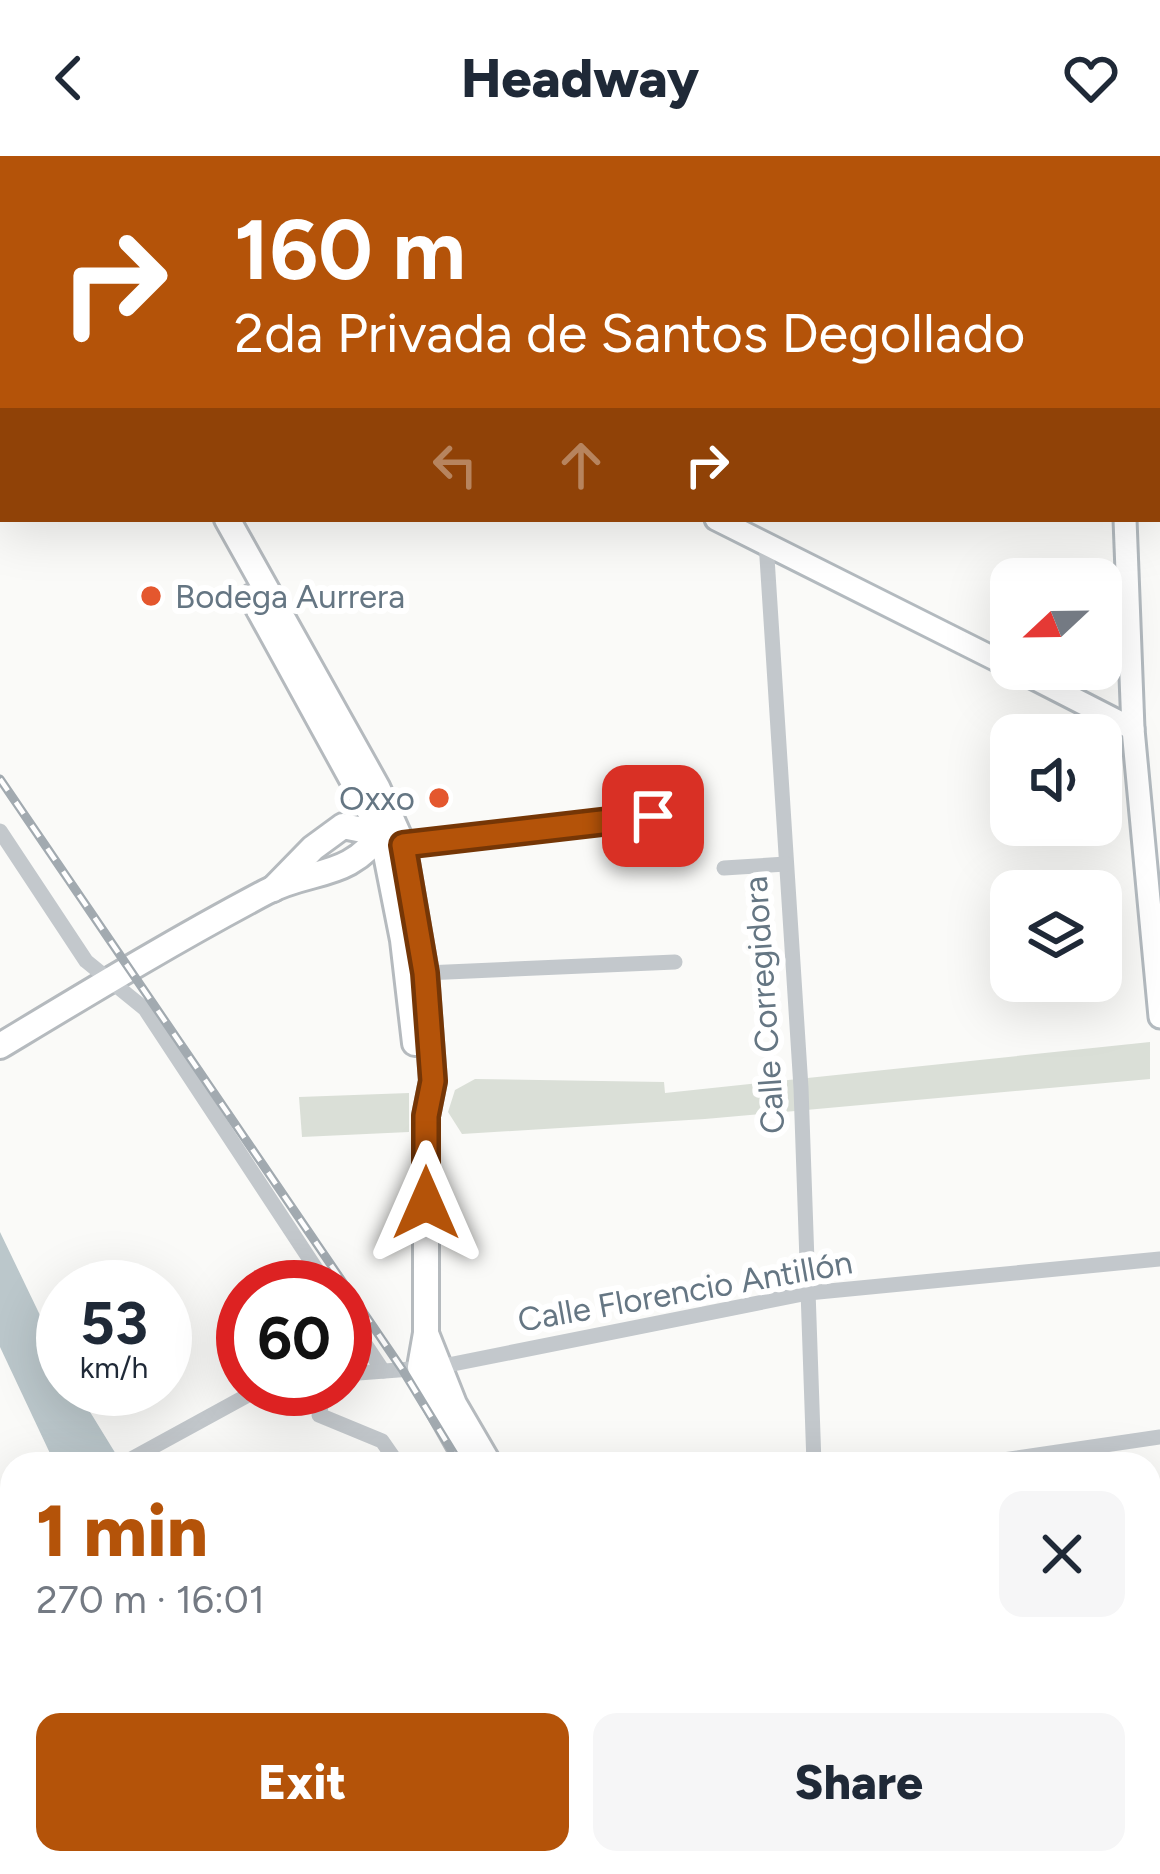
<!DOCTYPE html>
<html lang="en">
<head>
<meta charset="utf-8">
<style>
  body { margin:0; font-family:Figtree,sans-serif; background:#f6f6f7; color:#1f2937; height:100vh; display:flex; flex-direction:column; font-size:45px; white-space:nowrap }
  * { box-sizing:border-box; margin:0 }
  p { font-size:39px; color:#747a83 }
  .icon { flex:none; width:66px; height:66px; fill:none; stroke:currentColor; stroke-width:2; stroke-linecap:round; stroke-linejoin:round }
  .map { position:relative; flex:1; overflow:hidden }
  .panel { position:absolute; left:0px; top:1296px; width:1161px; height:423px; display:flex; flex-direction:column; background:#fff; border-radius:36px 36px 0 0; box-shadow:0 12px 48px #0002 }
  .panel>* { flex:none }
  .top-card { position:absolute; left:0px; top:0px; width:1161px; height:366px; box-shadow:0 12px 48px #0002; background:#b45309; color:#fff; overflow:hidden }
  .needle { width:78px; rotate:248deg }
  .buttons { position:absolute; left:990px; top:402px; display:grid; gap:24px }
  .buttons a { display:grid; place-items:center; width:132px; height:132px; border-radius:24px; background:#fff; box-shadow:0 12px 48px #0002; font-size:60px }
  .speed { position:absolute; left:36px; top:1104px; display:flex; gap:24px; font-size:60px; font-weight:700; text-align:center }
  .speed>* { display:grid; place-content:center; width:156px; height:156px; border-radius:50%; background:#fff; box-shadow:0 12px 48px #0002; line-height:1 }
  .speed small { font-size:30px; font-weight:400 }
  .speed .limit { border:18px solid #d22; background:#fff; color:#111 }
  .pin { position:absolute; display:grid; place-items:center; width:102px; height:102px; color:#fff; margin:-51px; border-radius:24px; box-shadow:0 6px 18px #0006 }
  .me { position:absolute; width:132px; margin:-66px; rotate:0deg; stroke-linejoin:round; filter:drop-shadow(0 0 9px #0008) }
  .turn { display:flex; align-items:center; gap:42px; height:252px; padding:0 36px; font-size:54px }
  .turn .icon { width:156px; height:156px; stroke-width:2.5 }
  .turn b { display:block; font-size:84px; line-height:102px }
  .lanes { display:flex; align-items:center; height:114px; padding:0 36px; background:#0003; justify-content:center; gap:60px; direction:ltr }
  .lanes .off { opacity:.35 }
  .round { display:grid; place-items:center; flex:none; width:126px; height:126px; border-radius:24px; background:#f6f6f7 }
  .summary { display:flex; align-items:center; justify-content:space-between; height:204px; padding:0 36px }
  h1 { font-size:72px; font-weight:800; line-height:90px; color:#b45309 }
  .action { display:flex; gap:24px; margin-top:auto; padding:24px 36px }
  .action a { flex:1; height:138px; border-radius:24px; background:#b45309; color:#fff; font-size:48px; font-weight:800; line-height:138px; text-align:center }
  .action a+a { background:#f6f6f7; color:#1f2937 }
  header { display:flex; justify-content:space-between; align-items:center; height:156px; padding:0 36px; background:#fff; font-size:54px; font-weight:800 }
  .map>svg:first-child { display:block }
  .green { fill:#dadfd7 }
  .water { fill:#bbc7cb }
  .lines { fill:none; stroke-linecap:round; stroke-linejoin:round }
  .secondary-casing { stroke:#b3babf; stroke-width:27 }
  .primary-casing { stroke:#b5babe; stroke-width:30 }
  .street { stroke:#c3c8cc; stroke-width:15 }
  .secondary { stroke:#fff; stroke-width:21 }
  .primary { stroke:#fff; stroke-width:24 }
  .rail-casing { stroke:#a2aab0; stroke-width:9 }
  .rail { stroke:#fff; stroke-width:4.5; stroke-dasharray:14; stroke-linecap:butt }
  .route-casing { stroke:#753606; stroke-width:30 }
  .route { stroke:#b45309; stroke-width:21 }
  .poi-dot { fill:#e4572e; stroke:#fff; stroke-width:4.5 }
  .labels { text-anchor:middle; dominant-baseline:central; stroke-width:12; stroke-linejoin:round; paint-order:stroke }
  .poi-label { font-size:33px; fill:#657683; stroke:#fff; text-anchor:start }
  .street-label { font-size:33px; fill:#657683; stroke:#fff }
</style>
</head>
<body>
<header><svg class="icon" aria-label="back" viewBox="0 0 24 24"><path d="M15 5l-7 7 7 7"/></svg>Headway<svg class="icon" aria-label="heart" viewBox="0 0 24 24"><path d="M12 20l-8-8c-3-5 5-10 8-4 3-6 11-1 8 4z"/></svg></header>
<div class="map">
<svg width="1160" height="1718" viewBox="0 0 1160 1718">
  <rect width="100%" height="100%" fill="#fafaf8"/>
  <!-- green -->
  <g class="green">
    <polygon points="1150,886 1150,923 705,963 462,978 448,956 455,934 475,923 664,926 665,937"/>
    <polygon points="409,937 409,976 302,981 299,941"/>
  </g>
  <!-- water -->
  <g class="water">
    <polygon points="0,1076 63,1207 63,1233 76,1233 122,1308 55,1308 0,1191"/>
    <polygon points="412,1707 489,1707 496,1718 420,1718"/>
  </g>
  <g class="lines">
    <!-- secondary casing -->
    <g class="secondary-casing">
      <g id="secondary">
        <polyline points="1158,94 1160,94"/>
        <polyline points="716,363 1011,511"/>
        <polyline points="1125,363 1133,573 1160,861"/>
        <polyline points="1016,513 1133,573"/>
      </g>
    </g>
    <!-- primary casing -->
    <g class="primary-casing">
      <g id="primary">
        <polyline points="2,0 5,3"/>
        <polyline points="0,27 3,30"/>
        <polyline points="227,363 377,631 403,689 425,817 433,925 426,960 426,1177 420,1211 422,1223 470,1308"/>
        <polyline points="252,441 382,678 403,784 415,887"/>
        <polyline points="273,733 313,692 343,670 392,680"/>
        <path d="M0,890C88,837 175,784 266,736C314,711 347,726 386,672"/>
        <polyline points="427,1180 454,1248 489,1308"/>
        <polyline points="693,1707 697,1718"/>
      </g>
    </g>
    <!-- street -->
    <g class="street">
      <polyline points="225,0 228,3"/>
      <polyline points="504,0 509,3"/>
      <polyline points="1109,0 1109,3"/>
      <polyline points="58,3 61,0"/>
      <polyline points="257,3 258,0"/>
      <polyline points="430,3 431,0"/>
      <polyline points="766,386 801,932 814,1308"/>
      <polyline points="0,675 86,805 145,853 328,1131"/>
      <polyline points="403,689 653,660"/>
      <polyline points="724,712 786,708"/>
      <polyline points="425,817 675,806"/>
      <polyline points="345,1158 383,1215"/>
      <polyline points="345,1218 438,1211 808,1137 1160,1103"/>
      <polyline points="325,1233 319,1259 382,1285 398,1308"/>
      <polyline points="122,1308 259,1233"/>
      <polyline points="976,1308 1160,1281"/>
      <polyline points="0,1373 12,1366"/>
      <polyline points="0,1464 12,1500"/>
      <polyline points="1149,1663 1160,1661"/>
      <polyline points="81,1707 85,1718"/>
      <polyline points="636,1707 640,1718"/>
      <polyline points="834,1707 835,1718"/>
      <polyline points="187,1718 241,1707"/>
      <polyline points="719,1718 792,1707"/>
    </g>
    <!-- secondary -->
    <use href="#secondary" class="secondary"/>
    <!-- primary -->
    <use href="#primary" class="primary"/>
    <!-- rail casing -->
    <g class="rail-casing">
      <g id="rail">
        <polyline points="0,623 402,1213 460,1308"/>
        <polyline points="675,1707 678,1718"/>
      </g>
    </g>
    <!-- rail -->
    <use href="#rail" class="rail"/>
  </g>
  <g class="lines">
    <!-- route casing -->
    <g class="route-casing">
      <polyline id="route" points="426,1047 426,960 433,925 425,817 403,689 653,660"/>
    </g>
    <!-- route -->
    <use href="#route" class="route"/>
  </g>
  <!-- markers -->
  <g class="poi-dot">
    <circle cx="151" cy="440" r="12"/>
    <circle cx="439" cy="642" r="12"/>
  </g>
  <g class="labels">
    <!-- poi labels -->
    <g class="poi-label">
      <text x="175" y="440">Bodega Aurrera</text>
      <text x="415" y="642" text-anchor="end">Oxxo</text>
    </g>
    <!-- street labels -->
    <g class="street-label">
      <text transform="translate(764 849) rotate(-94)">Calle Corregidora</text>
      <text transform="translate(685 1135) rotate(-10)">Calle Florencio Antillón</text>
    </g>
  </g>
</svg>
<div class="buttons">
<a><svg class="needle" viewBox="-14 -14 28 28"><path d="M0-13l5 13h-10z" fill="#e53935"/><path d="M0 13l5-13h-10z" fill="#747a83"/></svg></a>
<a><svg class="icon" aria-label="sound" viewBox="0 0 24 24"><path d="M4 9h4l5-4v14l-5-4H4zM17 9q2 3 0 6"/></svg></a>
<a><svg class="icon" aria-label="layers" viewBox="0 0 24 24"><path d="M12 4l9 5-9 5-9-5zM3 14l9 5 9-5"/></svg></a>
</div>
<div class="speed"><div>53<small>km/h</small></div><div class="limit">60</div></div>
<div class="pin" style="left:653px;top:660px;background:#d93025"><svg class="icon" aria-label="arrive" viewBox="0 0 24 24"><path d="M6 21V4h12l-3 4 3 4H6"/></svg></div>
<svg class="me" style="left:426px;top:1047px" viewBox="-20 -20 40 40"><path d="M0-17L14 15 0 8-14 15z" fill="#b45309" stroke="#fff" stroke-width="4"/></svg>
<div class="top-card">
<div class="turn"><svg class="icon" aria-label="right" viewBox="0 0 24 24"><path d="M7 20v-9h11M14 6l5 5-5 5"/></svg><div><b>160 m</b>2da Privada de Santos Degollado</div></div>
<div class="lanes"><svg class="icon off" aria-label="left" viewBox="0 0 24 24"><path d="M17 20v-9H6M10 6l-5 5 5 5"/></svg><svg class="icon off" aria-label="ahead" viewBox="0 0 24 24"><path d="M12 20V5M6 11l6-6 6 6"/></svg><svg class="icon" aria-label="right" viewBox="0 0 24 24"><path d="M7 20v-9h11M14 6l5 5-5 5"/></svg></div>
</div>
<section class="panel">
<div class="summary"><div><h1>1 min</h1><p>270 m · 16:01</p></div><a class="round"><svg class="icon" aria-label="close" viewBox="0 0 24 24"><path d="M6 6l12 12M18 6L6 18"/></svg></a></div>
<div class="action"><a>Exit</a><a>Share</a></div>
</section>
</div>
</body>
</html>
